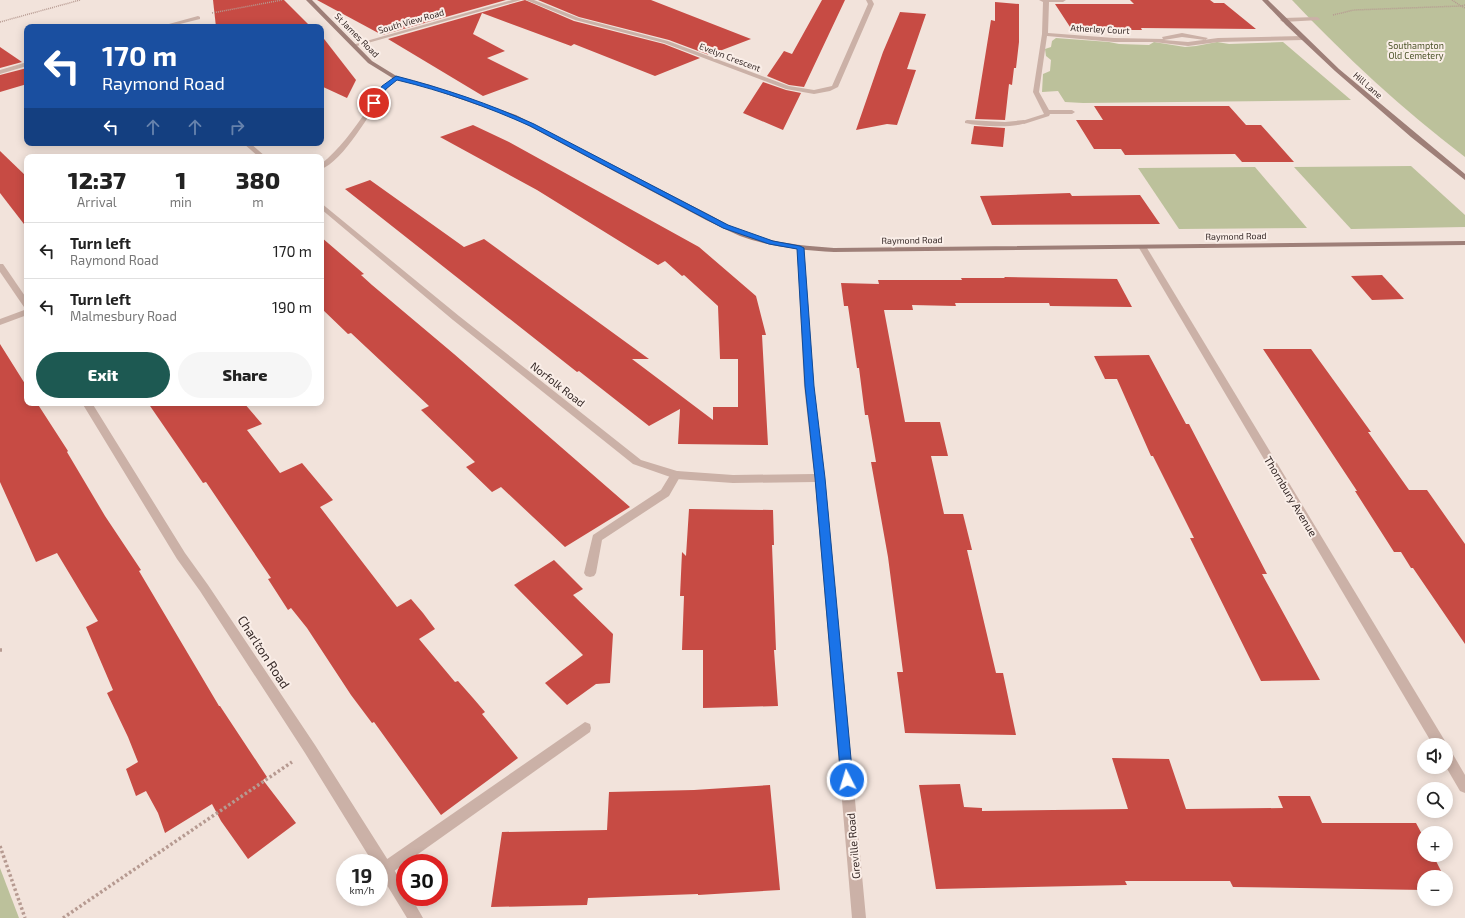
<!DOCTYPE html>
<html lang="en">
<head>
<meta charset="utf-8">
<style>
  body { margin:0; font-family:"Exo 2",sans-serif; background:#f6f6f6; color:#222; height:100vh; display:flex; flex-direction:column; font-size:15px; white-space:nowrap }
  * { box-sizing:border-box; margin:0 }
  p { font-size:13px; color:#767676 }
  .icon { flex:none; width:22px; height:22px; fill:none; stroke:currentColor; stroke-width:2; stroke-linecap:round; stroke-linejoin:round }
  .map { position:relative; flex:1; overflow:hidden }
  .drawer { position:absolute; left:24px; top:154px; width:300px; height:252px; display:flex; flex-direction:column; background:#fff; border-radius:8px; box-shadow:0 2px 10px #0003 }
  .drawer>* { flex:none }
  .hud { position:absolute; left:24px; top:24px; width:300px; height:122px; border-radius:8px; box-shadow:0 2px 10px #0003; background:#1a4fa0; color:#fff; overflow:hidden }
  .tools { position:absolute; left:1417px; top:738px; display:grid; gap:8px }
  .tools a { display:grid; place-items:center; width:36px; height:36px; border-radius:50%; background:#fff; box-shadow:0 2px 10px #0003; font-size:20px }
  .speed { position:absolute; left:336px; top:854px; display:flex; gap:8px; font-size:20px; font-weight:700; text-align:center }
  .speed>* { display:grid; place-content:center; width:52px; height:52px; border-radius:50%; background:#fff; box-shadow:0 2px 10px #0003; line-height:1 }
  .speed small { font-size:10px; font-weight:400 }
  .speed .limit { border:6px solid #d22; background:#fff; color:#111 }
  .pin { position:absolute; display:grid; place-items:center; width:34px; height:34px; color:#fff; margin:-17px; border:2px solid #fff; border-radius:50%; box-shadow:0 1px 4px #0007 }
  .me { position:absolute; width:44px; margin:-22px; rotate:355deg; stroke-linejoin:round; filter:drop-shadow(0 0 3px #0008) }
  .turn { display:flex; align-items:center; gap:14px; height:84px; padding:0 12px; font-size:18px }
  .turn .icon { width:52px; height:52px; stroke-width:2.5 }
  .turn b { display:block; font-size:28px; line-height:34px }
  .lanes { display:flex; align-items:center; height:38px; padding:0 12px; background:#0003; justify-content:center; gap:20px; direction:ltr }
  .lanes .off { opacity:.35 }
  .eta { display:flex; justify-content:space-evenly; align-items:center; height:68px; text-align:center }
  .eta b { font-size:24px; font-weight:800; line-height:28px }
  .action { display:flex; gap:8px; margin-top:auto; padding:8px 12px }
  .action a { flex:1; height:46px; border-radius:24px; background:#1d5952; color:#fff; font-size:16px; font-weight:800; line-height:46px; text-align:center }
  .action a+a { background:#f6f6f6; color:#222 }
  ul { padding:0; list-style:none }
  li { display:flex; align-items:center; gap:12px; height:56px; padding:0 12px; border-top:1px solid #e0e0e0 }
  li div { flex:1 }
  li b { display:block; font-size:15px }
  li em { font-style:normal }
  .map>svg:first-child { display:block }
  .green { fill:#bcc19b }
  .building { fill:#c74b44 }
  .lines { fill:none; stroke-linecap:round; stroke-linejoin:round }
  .path-far1 { stroke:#b69a91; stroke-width:1.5; stroke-dasharray:1 1; stroke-linecap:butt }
  .path { stroke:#b69a91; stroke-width:3.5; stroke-dasharray:2.5 2.5; stroke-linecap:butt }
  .lane { fill:#cbb1a7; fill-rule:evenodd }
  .street { fill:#cbb1a7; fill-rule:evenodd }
  .secondary { fill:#9e7f78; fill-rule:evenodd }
  .route { fill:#1a73e8; stroke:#114b97 }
  .labels { text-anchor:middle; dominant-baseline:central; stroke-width:4; stroke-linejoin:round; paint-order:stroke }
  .far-street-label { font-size:9px; fill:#372a28; stroke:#faeee8 }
  .far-park-label { font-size:9px; fill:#4e552b; stroke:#faeee8 }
  .street-label { font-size:11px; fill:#372a28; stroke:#faeee8 }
  .near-street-label { font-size:13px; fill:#372a28; stroke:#faeee8 }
</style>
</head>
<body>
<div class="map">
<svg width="1465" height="918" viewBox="0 0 1465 918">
  <rect width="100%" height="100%" fill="#f2e3db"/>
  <!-- green -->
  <g class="green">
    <path d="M1292,0H1465V157C1403,110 1345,56 1292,0Z"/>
    <polygon points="1056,38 1109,42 1119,44 1149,45 1154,42 1185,47 1196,46 1217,42 1229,44 1283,42 1351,100 1083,103 1065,102 1058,91 1042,92 1043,74 1050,71 1051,60 1046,56 1045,49 1051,47 1052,41"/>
    <polygon points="1411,166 1465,215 1465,227 1351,229 1294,167"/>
    <polygon points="1255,167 1307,228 1179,229 1138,168"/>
    <polygon points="0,868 19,918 0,918"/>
  </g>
  <!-- building -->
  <g class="building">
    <polygon points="213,0 284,0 311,27 216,27"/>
    <polygon points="317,0 506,0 382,35"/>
    <polygon points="525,0 574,21 664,44 700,58 655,76 574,44 571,46 482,13 473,34 505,51 487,58 529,79 483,96 388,39"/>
    <polygon points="538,0 651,0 751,39 709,55 669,40 579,17"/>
    <polygon points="822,0 845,0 804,87 789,85 767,76 784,51 792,54"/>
    <polygon points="1130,0 1210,0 1214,3 1224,3 1256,29 1141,28 1142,30 1072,30 1055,4 1134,4"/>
    <polygon points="995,2 1019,4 1019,42 1016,68 1014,68 1012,85 1009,84 1005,120 975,119 991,20 995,21"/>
    <polygon points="900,12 926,14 907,69 916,70 897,125 887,124 856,130 883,52"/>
    <polygon points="321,35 356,80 347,98 321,86"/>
    <polygon points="0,47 22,62 0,68"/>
    <polygon points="27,68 27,84 0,92 0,75"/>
    <polygon points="763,82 786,90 801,93 783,130 743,113"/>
    <polygon points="1094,106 1229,106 1246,125 1261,125 1294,162 1242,162 1235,154 1125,155 1121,149 1094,149 1076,120 1103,120"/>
    <polygon points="473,125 509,142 699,247 756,296 766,335 762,335 768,445 678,444 680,409 649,426 579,371 577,372 345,189 370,180 464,247 484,239 649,359 632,359 713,420 713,407 738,407 738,359 720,359 718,306 684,275 682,276 665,261 658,265 537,190 440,137"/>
    <polygon points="974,126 1005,128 1003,147 971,144"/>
    <polygon points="0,151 27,177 27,228 0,193"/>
    <polygon points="1070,193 1072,196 1140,195 1160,224 992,225 980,196"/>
    <polygon points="321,237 364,274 361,275 372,285 454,354 630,507 565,547 501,487 492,492 466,467 475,462 421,410 429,406 351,333 348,334 321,308"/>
    <polygon points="1382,275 1404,299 1372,300 1351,276"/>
    <polygon points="1004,277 1117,279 1132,307 1050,306 1049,303 955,303 956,306 912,305 913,310 884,310 905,422 940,422 948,456 931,456 944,514 963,514 972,550 967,550 996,673 1003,673 1016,735 905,733 897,672 903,672 888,557 871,462 876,462 868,415 865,415 859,368 857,368 848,306 844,306 841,283 879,284 878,280 962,280 961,278 1005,278"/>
    <polygon points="0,344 27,387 27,403 37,403 68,451 67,452 105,516 141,570 139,571 219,706 220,706 267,777 263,780 296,823 248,859 221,821 212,804 165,833 158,813 146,791 136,796 126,769 138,762 128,737 107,693 113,690 86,627 98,621 57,553 36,562 0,482"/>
    <polygon points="1263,349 1311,349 1371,432 1368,432 1409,490 1427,490 1465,544 1465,644 1413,568 1411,568 1401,552 1394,552 1355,491 1357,491"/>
    <polygon points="1149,355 1186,424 1189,424 1267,574 1262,574 1320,680 1261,681 1190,538 1194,538 1153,456 1151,456 1117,379 1105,379 1094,356"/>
    <polygon points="148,403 244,403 262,424 247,430 280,473 302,463 333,500 320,507 397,607 411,599 423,613 435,629 419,639 455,682 458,681 473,698 485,712 482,714 518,758 441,815 374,722 372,723 351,695 307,628 291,608 288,610 268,579 271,578 206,482 203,483"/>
    <polygon points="689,509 773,510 774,545 772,545 776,650 774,650 778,706 703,708 703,650 682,650 684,596 680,596 682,552 686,556"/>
    <polygon points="554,560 583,589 573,595 613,634 610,683 596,684 567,705 545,683 583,655 514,585"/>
    <polygon points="1112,758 1169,759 1186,809 1283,808 1278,796 1310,796 1322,823 1416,823 1424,838 1424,855 1433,855 1444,877 1424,877 1424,890 1233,887 1230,881 1125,881 1127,885 936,889 919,785 960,784 964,807 982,808 982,811 1128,809"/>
    <polygon points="770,785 780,890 698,895 698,894 588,898 587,905 491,907 502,832 607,830 609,792 694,790"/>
  </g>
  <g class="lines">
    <!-- path-far1 -->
    <g class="path-far1">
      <polyline points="1452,0 1461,6 1465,5"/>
      <polyline points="212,13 282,0"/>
      <polyline points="1333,15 1354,10 1461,6 1465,8"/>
      <polyline points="0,22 80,0"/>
    </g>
    <!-- path -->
    <g class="path">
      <polyline points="0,650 2,650"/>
      <polyline points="0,846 25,918"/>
      <polyline points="63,918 292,762"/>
    </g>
    <!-- lane -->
    <g class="lane">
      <polygon points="1317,17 1320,19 1319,20 1283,22 1280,20 1283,18"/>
      <path d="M967,120L1005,122L1024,120L1027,122C1017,129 977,126 965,123V121Z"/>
      <polygon points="676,471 680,472 681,475 669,496 602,540 596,573 594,576 590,577 586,576 584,573 593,535 661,490 672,472"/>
      <polygon points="585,722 590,724 591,728 590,732 390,874 385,876 380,874 380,864"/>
    </g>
    <!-- street -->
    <g class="street">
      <polygon points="512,0 521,0 357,46 352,45"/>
      <polygon points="526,0 534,0 579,18 668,41 789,86 814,90 832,86 868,4 866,0 872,0 874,4 838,87 830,91 814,94 786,89 664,43 575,20"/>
      <polygon points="1039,0 1066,0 1063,2 1049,2 1048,33 1114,38 1163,39 1162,37 1182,33 1208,38 1205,40 1182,37 1164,40 1188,42 1218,38 1303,36 1306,38 1303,40 1218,42 1188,46 1154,42 1114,42 1047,36 1039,92 1049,110 1072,110 1075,112 1072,114 1050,114 1049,116 1024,124 1022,123 1022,121 1044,114 1033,92 1042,34 1043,2"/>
      <polygon points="198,16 200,17 200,19 168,27 158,27"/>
      <polygon points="27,62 27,66 0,74 0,70"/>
      <path d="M394,77L399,78C395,82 389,86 385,91C372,110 343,162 321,169V164C339,150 354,129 367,110C377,96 380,88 394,77Z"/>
      <polygon points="243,143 250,143 266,157 259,157"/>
      <polygon points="321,203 459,316 641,460 677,471 733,475 814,474 804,386 797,248 801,246 804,246 814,386 825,478 866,918 852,918 815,482 733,483 676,479 633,464 453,320 321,209"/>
      <polygon points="1140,246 1143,246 1147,248 1445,741 1447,745 1446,746 1433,745 1139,248"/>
      <polygon points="0,264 3,264 27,299 27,308 24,307 0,272"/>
      <polygon points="27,309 27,315 0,325 0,319"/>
      <polygon points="82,403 92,403 185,553 208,585 315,745 405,887 405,897 411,897 423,918 407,918 379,872 379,863 373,863 305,753 200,591 177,559"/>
      <polygon points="1446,749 1451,751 1465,775 1465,793 1460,791 1446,767"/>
    </g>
    <!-- secondary -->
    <g class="secondary">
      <path d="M306,0H312L372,61L398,77L430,85L516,115L712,216C723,222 734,228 745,233C774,243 804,246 834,248L1465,241V245L834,252C802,250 770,247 740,236C728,231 717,225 706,220L512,117L426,87L394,79L368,63Z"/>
      <polygon points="1262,0 1268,0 1339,69 1465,174 1465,180 1411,137 1335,71 1286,25"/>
    </g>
  </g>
  <!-- route -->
  <path class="route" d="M396,76C443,88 490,104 534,124L728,225L773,241L800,246L804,248L814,386L825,478L853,780L851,784L847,786L843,784L841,780L815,478L805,386L797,249L769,244L723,228L530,126C488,107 443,91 397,80L386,89L376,104H372V103L382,86Z"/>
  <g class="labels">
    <!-- far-street labels -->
    <g class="far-street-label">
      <text transform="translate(411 21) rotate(-16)">South View Road</text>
      <text transform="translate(1100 29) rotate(3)">Atherley Court</text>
      <text transform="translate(357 35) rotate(45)">St James Road</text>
      <text transform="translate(730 57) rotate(21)">Evelyn Crescent</text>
      <text transform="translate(1368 85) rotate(41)">Hill Lane</text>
      <text transform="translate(1236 236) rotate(-1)">Raymond Road</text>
      <text transform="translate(912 240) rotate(-1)">Raymond Road</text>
    </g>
    <!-- far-park labels -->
    <g class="far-park-label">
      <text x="1416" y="45">Southampton<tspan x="1416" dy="10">Old Cemetery</tspan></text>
    </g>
    <!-- street labels -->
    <g class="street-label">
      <text transform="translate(558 384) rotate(38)">Norfolk Road</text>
      <text transform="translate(1291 496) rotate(59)">Thornbury Avenue</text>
      <text transform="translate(853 846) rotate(-95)">Greville Road</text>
    </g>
    <!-- near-street labels -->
    <g class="near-street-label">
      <text transform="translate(264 652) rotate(57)">Charlton Road</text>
    </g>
  </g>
</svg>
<div class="tools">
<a><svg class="icon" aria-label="sound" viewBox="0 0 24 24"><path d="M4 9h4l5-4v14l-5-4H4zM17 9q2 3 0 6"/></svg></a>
<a><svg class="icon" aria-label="search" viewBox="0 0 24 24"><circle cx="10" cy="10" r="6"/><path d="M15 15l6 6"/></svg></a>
<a>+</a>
<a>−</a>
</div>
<div class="speed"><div>19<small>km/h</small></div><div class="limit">30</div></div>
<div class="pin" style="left:374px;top:103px;background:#d93025"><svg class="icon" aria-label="arrive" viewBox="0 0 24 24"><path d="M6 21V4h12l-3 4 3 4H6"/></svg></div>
<svg class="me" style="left:847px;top:780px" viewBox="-20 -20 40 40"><circle r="17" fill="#1a73e8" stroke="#fff" stroke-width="3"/><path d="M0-11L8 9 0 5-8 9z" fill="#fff"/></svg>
<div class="hud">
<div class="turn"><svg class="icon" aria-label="left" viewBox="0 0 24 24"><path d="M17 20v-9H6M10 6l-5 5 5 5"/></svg><div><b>170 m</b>Raymond Road</div></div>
<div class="lanes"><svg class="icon" aria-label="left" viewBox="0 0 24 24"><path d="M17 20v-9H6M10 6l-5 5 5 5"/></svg><svg class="icon off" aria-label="ahead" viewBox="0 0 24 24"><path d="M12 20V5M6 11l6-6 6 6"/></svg><svg class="icon off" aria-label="ahead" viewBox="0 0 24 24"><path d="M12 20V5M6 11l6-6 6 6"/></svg><svg class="icon off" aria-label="right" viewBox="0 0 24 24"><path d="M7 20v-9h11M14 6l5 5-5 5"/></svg></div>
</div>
<section class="drawer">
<div class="eta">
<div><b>12:37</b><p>Arrival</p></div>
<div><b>1</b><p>min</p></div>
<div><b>380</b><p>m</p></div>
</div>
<ul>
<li><svg class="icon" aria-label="left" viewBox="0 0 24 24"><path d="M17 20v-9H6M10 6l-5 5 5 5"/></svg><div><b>Turn left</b><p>Raymond Road</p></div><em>170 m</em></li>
<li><svg class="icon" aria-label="left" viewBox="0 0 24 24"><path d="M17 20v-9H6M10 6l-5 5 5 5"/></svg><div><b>Turn left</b><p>Malmesbury Road</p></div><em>190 m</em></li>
</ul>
<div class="action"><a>Exit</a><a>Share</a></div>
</section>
</div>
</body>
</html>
